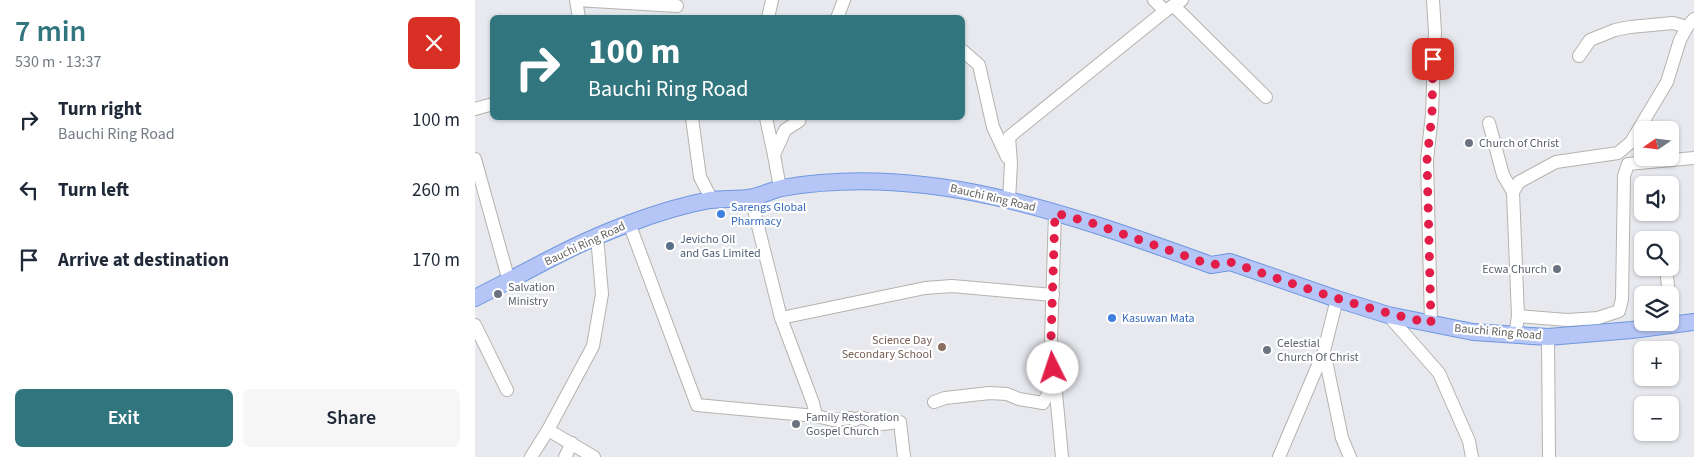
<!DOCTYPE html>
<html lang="en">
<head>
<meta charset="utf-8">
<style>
  body { margin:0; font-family:"Source Sans 3",sans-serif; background:#f6f6f7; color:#1f2937; height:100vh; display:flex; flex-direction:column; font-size:19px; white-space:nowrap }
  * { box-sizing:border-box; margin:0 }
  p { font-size:16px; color:#747a83 }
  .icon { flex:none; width:28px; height:28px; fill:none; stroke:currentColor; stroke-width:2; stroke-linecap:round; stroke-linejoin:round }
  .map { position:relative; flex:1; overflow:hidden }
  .drawer { display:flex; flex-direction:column; background:#fff; width:475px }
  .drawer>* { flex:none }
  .banner { position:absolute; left:15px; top:15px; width:475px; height:105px; border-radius:8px; box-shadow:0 1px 4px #0004; background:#31767e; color:#fff; overflow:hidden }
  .needle { width:32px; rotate:256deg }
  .fabs { position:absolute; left:1159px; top:121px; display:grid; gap:10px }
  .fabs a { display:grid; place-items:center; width:45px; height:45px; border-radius:8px; background:#fff; box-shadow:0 1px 4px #0004; font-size:25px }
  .pin { position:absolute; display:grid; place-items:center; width:42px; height:42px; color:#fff; margin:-21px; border-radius:10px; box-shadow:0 2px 8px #0006 }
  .me { position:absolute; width:55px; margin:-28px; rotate:356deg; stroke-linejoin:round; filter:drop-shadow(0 0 4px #0008) }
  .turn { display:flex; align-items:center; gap:18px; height:105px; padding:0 15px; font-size:22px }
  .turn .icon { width:65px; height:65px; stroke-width:2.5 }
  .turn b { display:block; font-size:35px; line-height:42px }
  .round { display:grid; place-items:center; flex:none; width:52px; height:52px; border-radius:8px; background:#f6f6f7 }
  .head { display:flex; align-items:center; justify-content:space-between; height:85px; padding:0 15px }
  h1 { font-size:30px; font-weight:600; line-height:38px; color:#31767e }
  .primary-button { display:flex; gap:10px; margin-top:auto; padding:10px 15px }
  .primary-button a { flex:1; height:58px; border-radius:8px; background:#31767e; color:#fff; font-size:20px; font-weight:600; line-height:58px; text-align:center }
  .primary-button a+a { background:#f6f6f7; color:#1f2937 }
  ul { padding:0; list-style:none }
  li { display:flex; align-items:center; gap:15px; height:70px; padding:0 15px }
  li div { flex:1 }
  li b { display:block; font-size:19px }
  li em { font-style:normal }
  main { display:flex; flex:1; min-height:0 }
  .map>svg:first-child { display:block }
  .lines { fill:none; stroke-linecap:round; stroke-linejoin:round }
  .minor-casing { stroke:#b5b3af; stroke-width:14 }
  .major-casing { stroke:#6e97e0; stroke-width:18 }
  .minor { stroke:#fff; stroke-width:12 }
  .major { stroke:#b5c5f5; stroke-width:16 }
  .route { stroke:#e11d48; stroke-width:9; stroke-dasharray:0 16.2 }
  .worship-dot { fill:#6b7280; stroke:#fff; stroke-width:2 }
  .shop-dot { fill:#3f7fe0; stroke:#fff; stroke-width:2 }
  .service-dot { fill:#5c6f8a; stroke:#fff; stroke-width:2 }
  .education-dot { fill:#8d6e63; stroke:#fff; stroke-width:2 }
  .labels { text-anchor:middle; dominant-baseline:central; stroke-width:4.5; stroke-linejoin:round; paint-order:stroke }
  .worship-label { font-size:12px; fill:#5b616d; stroke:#fff; text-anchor:start }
  .street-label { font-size:12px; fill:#65625e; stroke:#fff }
  .shop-label { font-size:12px; fill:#366cbe; stroke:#fff; text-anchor:start }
  .service-label { font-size:12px; fill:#4e5e75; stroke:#fff; text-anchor:start }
  .education-label { font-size:12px; fill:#785e54; stroke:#fff; text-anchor:end }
</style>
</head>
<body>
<main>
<section class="drawer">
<div class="head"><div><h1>7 min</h1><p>530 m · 13:37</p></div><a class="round" style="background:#d93025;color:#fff"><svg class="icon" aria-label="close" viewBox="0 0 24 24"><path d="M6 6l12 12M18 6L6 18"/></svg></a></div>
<ul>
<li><svg class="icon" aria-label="right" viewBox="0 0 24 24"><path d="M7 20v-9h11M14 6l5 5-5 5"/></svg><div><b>Turn right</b><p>Bauchi Ring Road</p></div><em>100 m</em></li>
<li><svg class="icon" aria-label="left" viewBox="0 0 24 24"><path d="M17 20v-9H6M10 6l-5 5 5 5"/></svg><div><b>Turn left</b></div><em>260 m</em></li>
<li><svg class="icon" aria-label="arrive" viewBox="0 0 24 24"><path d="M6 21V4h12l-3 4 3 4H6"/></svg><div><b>Arrive at destination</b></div><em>170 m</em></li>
</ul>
<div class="primary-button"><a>Exit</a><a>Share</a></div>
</section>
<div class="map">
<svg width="1219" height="457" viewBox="0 0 1219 457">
  <rect width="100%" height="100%" fill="#e7e9ee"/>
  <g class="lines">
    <!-- minor casing -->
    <g class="minor-casing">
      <g id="minor">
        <polyline points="679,0 690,11"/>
        <polyline points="699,6 791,97"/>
        <polyline points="104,18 101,0 202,6"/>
        <polyline points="293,18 297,0"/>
        <polyline points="362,18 369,0"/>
        <polyline points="488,51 504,65 518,127 532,157"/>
        <polyline points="1104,56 1115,40 1140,30 1155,27 1198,23 1212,27"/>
        <polyline points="0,109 18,104"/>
        <polyline points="217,118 225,177 237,200"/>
        <polyline points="291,118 299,155"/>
        <polyline points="1014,123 1028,175 1038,192"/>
        <polyline points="0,159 34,281"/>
        <polyline points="305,188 299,155 310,130 324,121 325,118"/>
        <polyline points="534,200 536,163 534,137 690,11 707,0"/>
        <polyline points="580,213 576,339 587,457"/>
        <polyline points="154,223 222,405 341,416 338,403 306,318 276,198"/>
        <polyline points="1191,268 1194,295"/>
        <polyline points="1195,306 1196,325"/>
        <polyline points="913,315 964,373 994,441 997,457"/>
        <polyline points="1043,316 1092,320 1123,318 1144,311 1147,299 1149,176 1153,164 1219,158"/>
        <polyline points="306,318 450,288 477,286 578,295"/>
        <polyline points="956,323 952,160 957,114 960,32 958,0"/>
        <polyline points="0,325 32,390"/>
        <polyline points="1040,336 1043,316 1038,192 1044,182 1081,162 1143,153 1156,142 1192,82 1205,40 1212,27 1219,19"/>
        <polyline points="1073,337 1074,457"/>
        <polyline points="849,351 867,438 875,457"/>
        <polyline points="459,402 470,398 515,393 532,394 544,399 568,403 579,383"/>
        <path d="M341,416L358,420L376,418L380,420C389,414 395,422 404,424C409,425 419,422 425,422L429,457"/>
        <polyline points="73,430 119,457"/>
        <polyline points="56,457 73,430 118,346 127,294 122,236"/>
        <polyline points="90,457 97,443"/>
        <polyline points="804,457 849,351 862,299"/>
      </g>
    </g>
    <!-- major casing -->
    <g class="major-casing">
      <path id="major" d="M0,298C50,273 100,243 153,224C179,214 208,205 235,200C249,198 264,200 278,197C288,195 297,190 307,188C456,162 599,216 736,265L755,262L862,299L913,315L998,332L1073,337L1157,330L1219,322"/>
    </g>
    <!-- minor -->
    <use href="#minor" class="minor"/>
    <!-- major -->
    <use href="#major" class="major"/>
  </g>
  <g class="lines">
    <!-- route -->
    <path class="route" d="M578,368L576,339L580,213L614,222L736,265L755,262C821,285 887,309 956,323L952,160L957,114L958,59"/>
  </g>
  <!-- markers -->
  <g class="worship-dot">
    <circle cx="994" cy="143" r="5"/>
    <circle cx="1082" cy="269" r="5"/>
    <circle cx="23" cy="294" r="5"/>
    <circle cx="792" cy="350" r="5"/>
    <circle cx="321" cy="424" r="5"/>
  </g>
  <g class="shop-dot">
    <circle cx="246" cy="214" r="5"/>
    <circle cx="637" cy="318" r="5"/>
  </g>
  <circle class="service-dot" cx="195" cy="246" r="5"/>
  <circle class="education-dot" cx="467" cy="347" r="5"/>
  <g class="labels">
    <!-- worship labels -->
    <g class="worship-label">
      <text x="1004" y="143">Church of Christ</text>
      <text x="1072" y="269" text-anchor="end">Ecwa Church</text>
      <text x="33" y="287">Salvation<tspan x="33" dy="14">Ministry</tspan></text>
      <text x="802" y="343">Celestial<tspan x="802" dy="14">Church Of Christ</tspan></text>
      <text x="331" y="417">Family Restoration<tspan x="331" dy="14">Gospel Church</tspan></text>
    </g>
    <!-- street labels -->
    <g class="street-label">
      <text transform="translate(518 198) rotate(13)">Bauchi Ring Road</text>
      <text transform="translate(110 244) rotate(-25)">Bauchi Ring Road</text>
      <text transform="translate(1023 332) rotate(5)">Bauchi Ring Road</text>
    </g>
    <!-- shop labels -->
    <g class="shop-label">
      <text x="256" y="207">Sarengs Global<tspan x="256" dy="14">Pharmacy</tspan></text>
      <text x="647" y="318">Kasuwan Mata</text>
    </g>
    <!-- service labels -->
    <g class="service-label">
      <text x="205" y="239">Jevicho Oil<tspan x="205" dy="14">and Gas Limited</tspan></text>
    </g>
    <!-- education labels -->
    <g class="education-label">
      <text x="457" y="340">Science Day<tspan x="457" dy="14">Secondary School</tspan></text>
    </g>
  </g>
</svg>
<div class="fabs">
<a><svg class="needle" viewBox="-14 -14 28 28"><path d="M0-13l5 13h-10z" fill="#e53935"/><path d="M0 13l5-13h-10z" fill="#747a83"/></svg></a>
<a><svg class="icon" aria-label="sound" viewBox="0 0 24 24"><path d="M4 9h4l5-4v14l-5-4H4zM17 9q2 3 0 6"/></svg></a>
<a><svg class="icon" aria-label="search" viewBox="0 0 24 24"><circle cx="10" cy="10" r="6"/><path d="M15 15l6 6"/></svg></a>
<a><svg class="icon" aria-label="layers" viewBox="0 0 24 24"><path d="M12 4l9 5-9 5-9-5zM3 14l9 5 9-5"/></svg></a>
<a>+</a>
<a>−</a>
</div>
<div class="pin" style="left:958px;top:59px;background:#d93025"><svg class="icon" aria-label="arrive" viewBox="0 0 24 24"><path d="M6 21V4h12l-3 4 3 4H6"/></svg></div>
<svg class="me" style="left:578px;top:368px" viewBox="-20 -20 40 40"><circle r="19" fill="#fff"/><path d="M0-13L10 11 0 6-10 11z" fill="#e11d48"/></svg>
<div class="banner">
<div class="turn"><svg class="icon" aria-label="right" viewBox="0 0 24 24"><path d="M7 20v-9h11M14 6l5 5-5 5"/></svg><div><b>100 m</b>Bauchi Ring Road</div></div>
</div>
</div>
</main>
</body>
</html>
